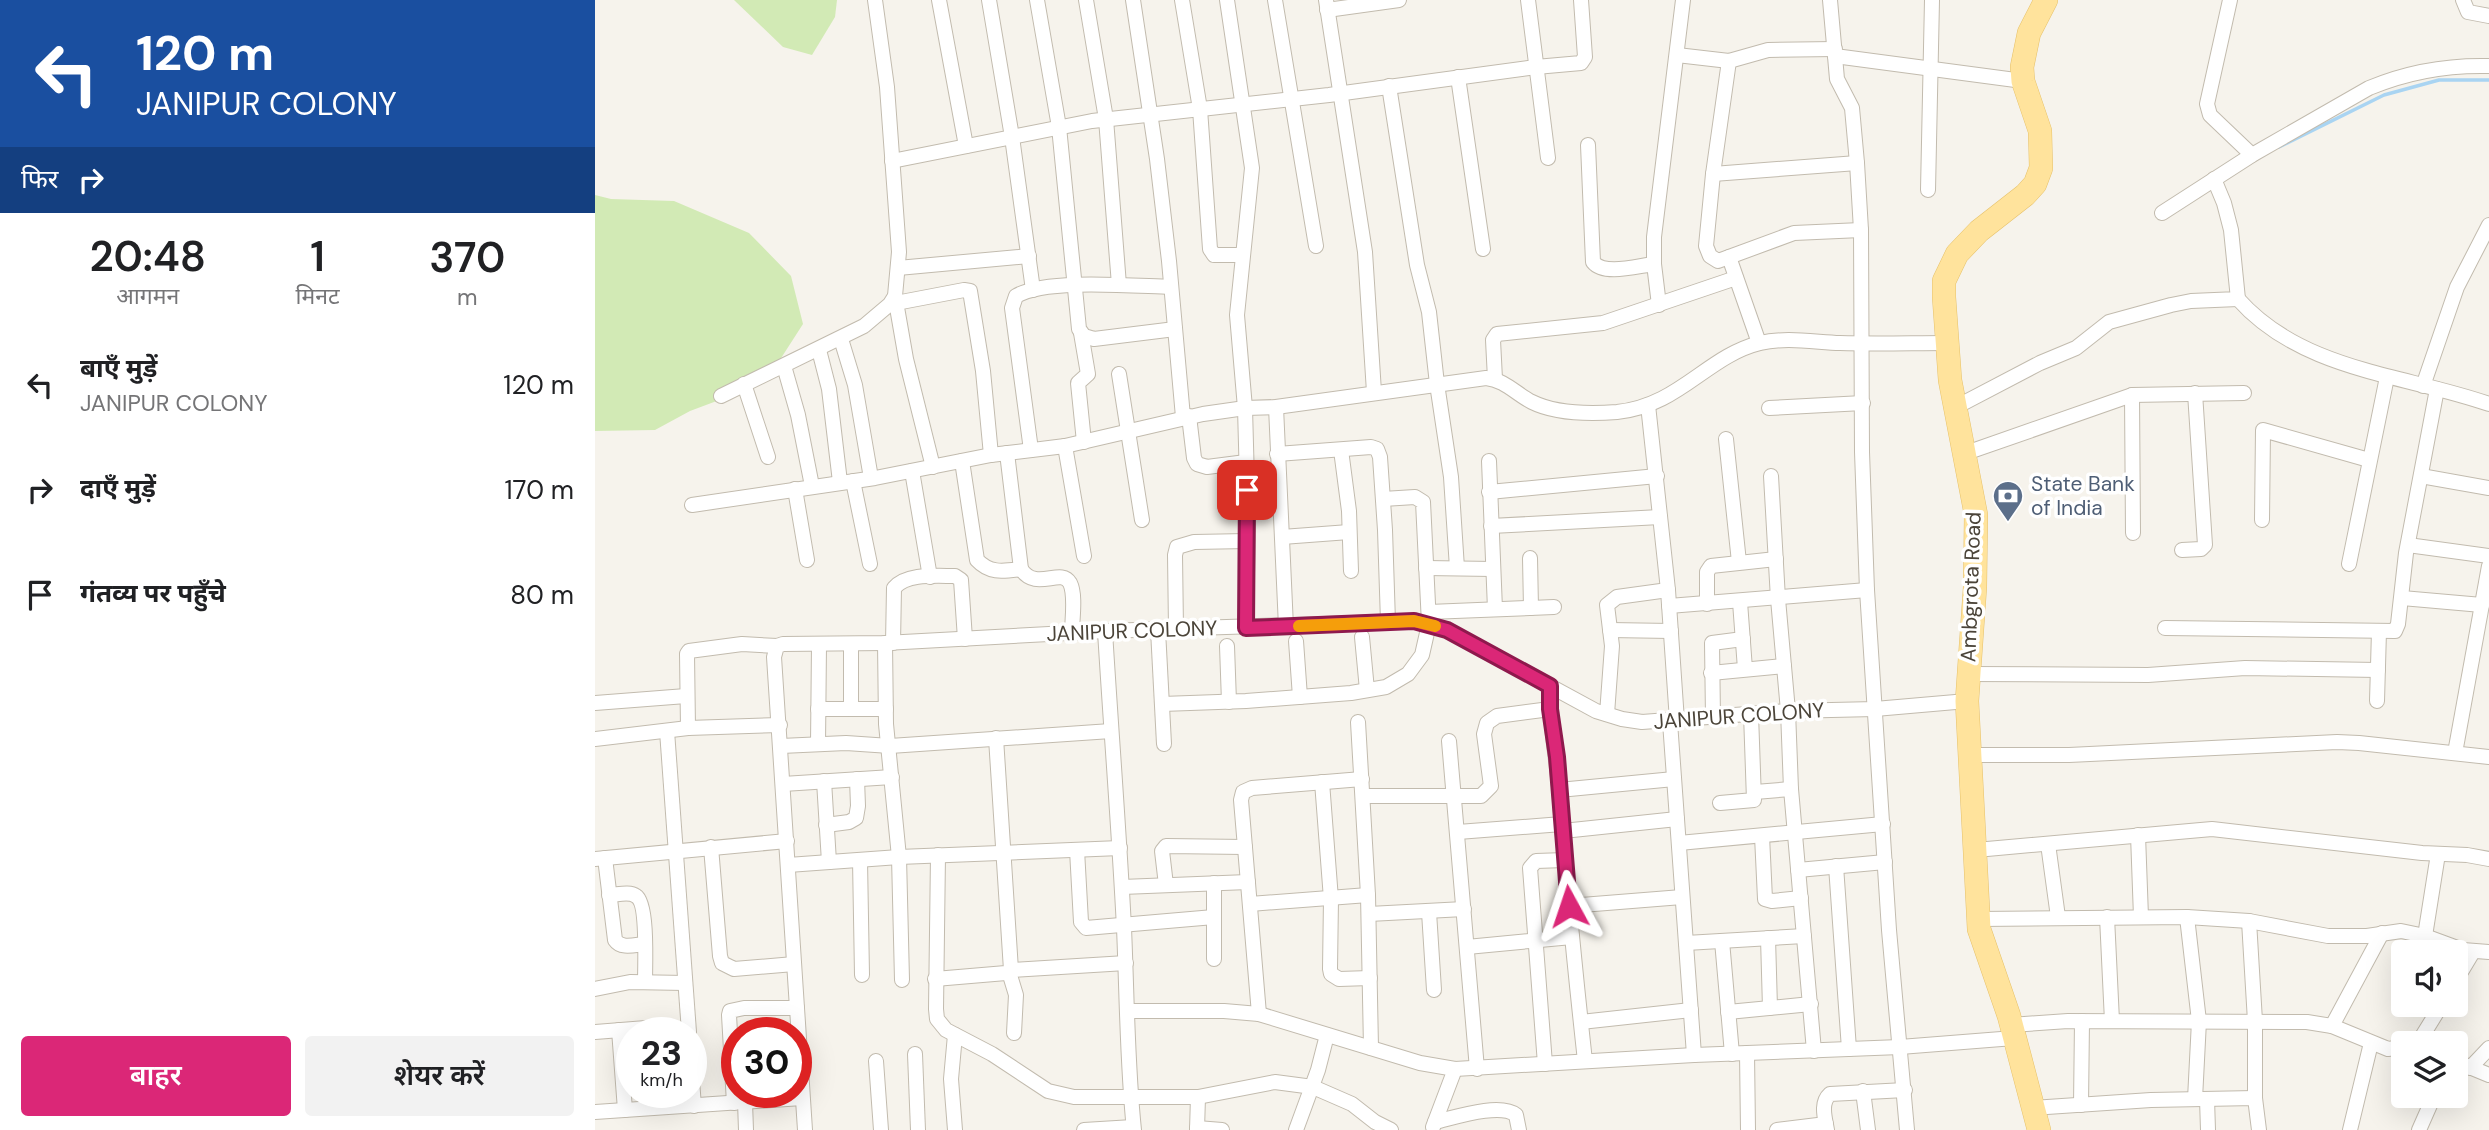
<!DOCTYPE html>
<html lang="hi">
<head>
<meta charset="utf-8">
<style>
  body { margin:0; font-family:"DM Sans","Noto Sans Devanagari",sans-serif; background:#f2f2f2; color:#202124; height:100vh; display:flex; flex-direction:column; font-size:26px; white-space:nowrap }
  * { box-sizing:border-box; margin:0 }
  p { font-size:23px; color:#757577 }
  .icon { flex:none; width:38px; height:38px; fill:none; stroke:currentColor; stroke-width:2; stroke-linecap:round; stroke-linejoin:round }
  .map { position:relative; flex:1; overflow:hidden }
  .details { display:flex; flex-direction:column; background:#fff; width:595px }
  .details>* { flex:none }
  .hud { background:#1a4fa0; color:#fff; overflow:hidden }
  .controls { position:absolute; left:1796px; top:940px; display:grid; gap:14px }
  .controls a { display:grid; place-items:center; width:77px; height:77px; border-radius:7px; background:#fff; box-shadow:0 7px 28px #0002; font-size:35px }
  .speed { position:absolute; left:21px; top:1017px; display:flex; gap:14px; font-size:35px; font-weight:700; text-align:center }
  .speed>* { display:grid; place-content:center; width:91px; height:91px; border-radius:50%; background:#fff; box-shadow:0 7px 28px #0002; line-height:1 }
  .speed small { font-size:18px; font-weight:400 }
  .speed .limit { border:10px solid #d22; background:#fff; color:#111 }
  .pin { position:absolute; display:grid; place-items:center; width:60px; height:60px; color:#fff; margin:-30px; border-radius:14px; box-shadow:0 4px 10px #0006 }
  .me { position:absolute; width:77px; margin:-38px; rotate:355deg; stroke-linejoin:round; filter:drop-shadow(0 0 5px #0008) }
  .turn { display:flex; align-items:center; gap:24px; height:147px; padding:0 21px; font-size:32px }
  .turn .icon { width:91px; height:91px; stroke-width:2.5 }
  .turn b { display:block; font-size:49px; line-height:60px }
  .then { display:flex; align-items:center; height:66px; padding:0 21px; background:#0003; gap:14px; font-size:26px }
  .eta { display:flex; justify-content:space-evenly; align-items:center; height:119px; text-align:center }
  .eta b { font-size:42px; font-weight:600; line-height:49px }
  .action { display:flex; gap:14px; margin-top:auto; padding:14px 21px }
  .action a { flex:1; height:80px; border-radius:7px; background:#db2777; color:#fff; font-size:28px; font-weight:600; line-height:80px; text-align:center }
  .action a+a { background:#f2f2f2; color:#202124 }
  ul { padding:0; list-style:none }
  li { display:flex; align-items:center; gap:21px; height:105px; padding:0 21px }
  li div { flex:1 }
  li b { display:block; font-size:26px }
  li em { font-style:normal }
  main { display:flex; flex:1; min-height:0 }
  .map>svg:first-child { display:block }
  .green { fill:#d2eab5 }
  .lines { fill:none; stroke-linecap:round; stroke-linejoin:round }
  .stream { stroke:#a9d4f2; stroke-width:3.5 }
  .minor-casing { stroke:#c2bbae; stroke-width:16 }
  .primary-casing { stroke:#e6c16a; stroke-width:24 }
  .minor { stroke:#fff; stroke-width:14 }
  .primary { stroke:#ffe39c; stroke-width:23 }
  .route-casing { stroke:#8e194d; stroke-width:18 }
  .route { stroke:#db2777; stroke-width:12 }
  .slow { stroke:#f59e0b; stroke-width:12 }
  .labels { text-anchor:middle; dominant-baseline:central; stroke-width:7; stroke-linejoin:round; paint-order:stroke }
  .service-label { font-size:21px; fill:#4e5e75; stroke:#fff; text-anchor:start }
  .street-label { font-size:21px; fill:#4b4439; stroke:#fff }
</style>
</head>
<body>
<main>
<section class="details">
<div class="hud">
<div class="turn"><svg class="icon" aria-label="left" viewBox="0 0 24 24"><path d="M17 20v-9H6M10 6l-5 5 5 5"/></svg><div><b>120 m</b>JANIPUR COLONY</div></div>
<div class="then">फिर<svg class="icon" aria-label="right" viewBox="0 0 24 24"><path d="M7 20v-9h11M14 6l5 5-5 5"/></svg></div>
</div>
<div class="eta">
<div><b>20:48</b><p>आगमन</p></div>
<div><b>1</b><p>मिनट</p></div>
<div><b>370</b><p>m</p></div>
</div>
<ul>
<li><svg class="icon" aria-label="left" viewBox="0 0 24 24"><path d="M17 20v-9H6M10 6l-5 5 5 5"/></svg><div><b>बाएँ मुड़ें</b><p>JANIPUR COLONY</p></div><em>120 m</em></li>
<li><svg class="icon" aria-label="right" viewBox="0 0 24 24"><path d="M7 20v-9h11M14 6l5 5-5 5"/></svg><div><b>दाएँ मुड़ें</b></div><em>170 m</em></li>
<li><svg class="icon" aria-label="arrive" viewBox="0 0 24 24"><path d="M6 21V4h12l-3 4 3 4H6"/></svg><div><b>गंतव्य पर पहुँचे</b></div><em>80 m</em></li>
</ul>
<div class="action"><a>बाहर</a><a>शेयर करें</a></div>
</section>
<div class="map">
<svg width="1894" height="1130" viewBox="0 0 1894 1130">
  <rect width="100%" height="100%" fill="#f6f3ec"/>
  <!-- green -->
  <g class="green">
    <polygon points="139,0 242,0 240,17 217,55 188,47"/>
    <polygon points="0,195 16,199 79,201 154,233 196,276 208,324 170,383 95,411 60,430 0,431"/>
  </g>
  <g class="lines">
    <!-- stream -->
    <polyline class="stream" points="1684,147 1789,95 1844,80 1894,80"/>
    <!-- minor casing -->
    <g class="minor-casing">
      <g id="minor">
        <polyline points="344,0 371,146"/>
        <polyline points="394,0 417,137 438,290"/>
        <polyline points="442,0 464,127 484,329 489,336 499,339 580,329"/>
        <polyline points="491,0 511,119 524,285"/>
        <polyline points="538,0 562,159 574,261 588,417"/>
        <polyline points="587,0 605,109 615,249 619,255 647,255"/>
        <polyline points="632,0 657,168 642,315 650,408 653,518 651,628"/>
        <polyline points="680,0 721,246"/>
        <polyline points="731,0 770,252 779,392"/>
        <polyline points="933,0 953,158"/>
        <polyline points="1235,0 1242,79 1257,108 1262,163 1266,230 1267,452 1272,590 1294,930 1312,1130"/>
        <polyline points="1635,0 1612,104 1615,115 1657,155"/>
        <polyline points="1868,0 1873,12 1894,16"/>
        <polyline points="732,10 804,0"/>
        <polyline points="1082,55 1134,61 1173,50 1240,49"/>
        <polyline points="1240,56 1428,81"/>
        <polyline points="1134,61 1118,174 1111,246 1115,256 1123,261 1199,233 1266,230"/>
        <polyline points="863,77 888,249"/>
        <polyline points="794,86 822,265 834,312 842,384 856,477 862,568"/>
        <path d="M993,145L998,262C1009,276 1042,266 1059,264"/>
        <polyline points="297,161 497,121 734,95 941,67 986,63 990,57 986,0"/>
        <polyline points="1118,174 1262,163"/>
        <polyline points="1333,190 1337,0"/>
        <path d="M1567,213L1657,155L1774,88C1812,72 1853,65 1894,66"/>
        <polyline points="1134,257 1164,343"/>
        <polyline points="303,268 434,256"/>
        <polyline points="300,296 311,359 338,467"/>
        <path d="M1643,299C1707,371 1808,374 1894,404"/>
        <polyline points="301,303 369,290 375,291 388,371 396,455"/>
        <polyline points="1064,305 1059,264 1059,237 1088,0"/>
        <polyline points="486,333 493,374 483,383 489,442"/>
        <polyline points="246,339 260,385 276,478"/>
        <polyline points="224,350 234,389 245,482"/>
        <polyline points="189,366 203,415 217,486"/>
        <polyline points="524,374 547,520"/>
        <polyline points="900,379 898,340 902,334 1008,323 1141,278"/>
        <polyline points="149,384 173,457"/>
        <polyline points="1828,386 1862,287 1894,225"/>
        <polyline points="1537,395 1538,533"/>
        <polyline points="126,396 269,326 295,304 300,296 304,252 292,87 280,0"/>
        <polyline points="1053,405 1073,590 1082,721"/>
        <polyline points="681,407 691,627"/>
        <polyline points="1174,408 1268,403"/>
        <polyline points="1359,408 1445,363 1481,348 1514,322 1576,305 1596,301 1643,299 1636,230 1629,203 1619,179"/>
        <polyline points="594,416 599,458 602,464 612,467 651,462"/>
        <polyline points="1131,439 1144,562"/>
        <polyline points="470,446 489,556"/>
        <path d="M436,450L417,308L421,296C451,278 539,286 575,287"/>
        <polyline points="746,450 754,511 756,571"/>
        <path d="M412,453L426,569C441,592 466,567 475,583C481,595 477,619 477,633"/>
        <polyline points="682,454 776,447 782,449 785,457 790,530 793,622"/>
        <polyline points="1368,454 1537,395 1649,393"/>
        <path d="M367,461L382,560C395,574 409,571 426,569"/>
        <polyline points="894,461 900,609"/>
        <polyline points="317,471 335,577"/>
        <polyline points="1176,476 1183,599 1193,711 1196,789 1219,1051"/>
        <polyline points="1826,476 1894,488"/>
        <polyline points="258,481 275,564"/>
        <polyline points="200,489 212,560"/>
        <polyline points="894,492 1062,476"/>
        <path d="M97,505L280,478L396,455L470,446L608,414L650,408L681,407L891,378C910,380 921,394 937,402C961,414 995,414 1022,412C1084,406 1112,356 1165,343C1190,337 1219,342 1245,343C1281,344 1316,343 1352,343"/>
        <polyline points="1667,520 1668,430 1774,460"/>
        <polyline points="896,526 1065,517"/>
        <polyline points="687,537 754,532"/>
        <polyline points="1813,545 1894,556"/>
        <polyline points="1587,550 1606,549 1610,545 1600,393"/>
        <polyline points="935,558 936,608"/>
        <polyline points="1754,564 1792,377"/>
        <polyline points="831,568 898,569"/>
        <polyline points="1807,598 1887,605"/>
        <polyline points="1145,602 1150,669"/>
        <polyline points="1112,604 1112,572 1116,566 1181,559"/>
        <polyline points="1074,606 1272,590"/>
        <polyline points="834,612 959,607"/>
        <polyline points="1570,628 1800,631 1803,624 1811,553 1842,389"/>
        <polyline points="581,629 580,555 582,547 599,542 652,541"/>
        <polyline points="563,630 569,744"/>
        <polyline points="1015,630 1076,631"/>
        <path d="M510,631C516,730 524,829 529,928C532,996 532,1063 539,1130"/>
        <polyline points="767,637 772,690"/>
        <polyline points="701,641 705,697"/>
        <polyline points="290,643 291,724 304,857 307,980"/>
        <path d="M298,643L299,588C312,573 341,576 360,576L366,580L370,639"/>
        <polyline points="632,646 634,702"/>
        <polyline points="1116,673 1189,666"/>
        <polyline points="1373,674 1553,675 1650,668 1783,670"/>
        <path d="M955,686C954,720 961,753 964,787C971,879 980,970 990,1061"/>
        <polyline points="1782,701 1784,631"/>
        <polyline points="0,703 91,696"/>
        <polyline points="567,704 651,701 756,693 791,687 813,674 827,655 834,624 828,502 820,497 788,499"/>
        <polyline points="223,709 291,709"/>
        <polyline points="256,709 256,644"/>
        <polyline points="1012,714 1017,646 1012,605 1022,597 1073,590"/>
        <polyline points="1118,718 1117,643 1148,639"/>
        <polyline points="763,722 773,895 776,1048"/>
        <polyline points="1075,722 1099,1055"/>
        <polyline points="93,728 92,654 94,651 147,644 182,646"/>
        <polyline points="72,731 94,1032"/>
        <polyline points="0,739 93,728 185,725"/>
        <polyline points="854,741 882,1069"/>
        <polyline points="223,744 224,645"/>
        <polyline points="186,746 251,743 295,746 516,731"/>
        <polyline points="1860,753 1894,566"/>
        <polyline points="1375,755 1474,755 1742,742 1764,743 1894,757"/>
        <polyline points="229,781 234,862"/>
        <polyline points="727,782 736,899 735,969 736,974 744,979 775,978"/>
        <polyline points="188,784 297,777"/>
        <polyline points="964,790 1079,779"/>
        <polyline points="1160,792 1196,789"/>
        <polyline points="768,796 886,796 896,786 889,734 892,723 902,716 955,709"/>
        <polyline points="1125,803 1159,800 1156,714"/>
        <polyline points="231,825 254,822 261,818 263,806 262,779"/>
        <polyline points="968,831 1082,819"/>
        <polyline points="863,832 967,824"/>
        <polyline points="1543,835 1546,917"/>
        <polyline points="1167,836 1170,899 1177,901 1206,898"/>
        <polyline points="1084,843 1288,824"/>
        <polyline points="1453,844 1463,917"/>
        <polyline points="116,847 125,956 127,963 139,969 199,964"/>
        <polyline points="482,850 486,922 491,928 619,917"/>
        <polyline points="1381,850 1617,829 1827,853 1872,855 1894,859"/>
        <polyline points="343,855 341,1009 342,1019 351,1030 397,1054 453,1091 479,1097 603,1097 680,1082 718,1087 757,1104 780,1122 796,1130"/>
        <path d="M10,858L20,940C26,949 39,945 49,944"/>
        <polyline points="0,859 192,841"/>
        <polyline points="265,860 267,975"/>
        <polyline points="193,865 304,857 525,848"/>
        <polyline points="1241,866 1254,1049"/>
        <polyline points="1203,870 1290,862"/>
        <polyline points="571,885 567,851 571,846 650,847"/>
        <polyline points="527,887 653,882"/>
        <path d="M14,895C22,895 34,891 41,896C53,903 50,967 50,982"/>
        <polyline points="655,904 773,895"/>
        <polyline points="974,906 1087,897"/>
        <polyline points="834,912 839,990"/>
        <polyline points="774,914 869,909"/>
        <polyline points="1512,917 1517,1021"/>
        <polyline points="1592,917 1604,1021 1600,1099"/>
        <polyline points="1383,919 1592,917 1654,921 1733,936 1772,936 1806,931 1830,936 1868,950 1894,952"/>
        <polyline points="1654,921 1660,1021 1660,1098"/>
        <polyline points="1830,936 1843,854"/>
        <polyline points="1173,938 1175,1008"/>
        <polyline points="1127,941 1137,1054"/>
        <polyline points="1091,943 1209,936"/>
        <polyline points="872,947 977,937"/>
        <polyline points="619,959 619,883"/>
        <polyline points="416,970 531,963"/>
        <polyline points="414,972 421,995 419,1033"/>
        <polyline points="340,979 411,973 416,970 401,738"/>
        <polyline points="1860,982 1878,952"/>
        <polyline points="0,989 35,982 90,983"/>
        <polyline points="533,1011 629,1011 664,1014 825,1063 860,1069 1099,1055 1305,1047 1419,1038"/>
        <polyline points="1133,1012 1216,1004"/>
        <polyline points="664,1014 646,800 648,792 657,788 767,779"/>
        <polyline points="986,1022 1096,1010"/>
        <polyline points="1416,1025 1473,1021 1712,1022 1737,1026 1793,1049 1808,1047"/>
        <polyline points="1737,1026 1787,933"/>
        <polyline points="24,1030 30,1110"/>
        <polyline points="0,1032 51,1028 60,1032"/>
        <polyline points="360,1035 356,1079 360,1130"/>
        <polyline points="1823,1043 1847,1004"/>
        <polyline points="1152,1053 1153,1130"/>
        <polyline points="320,1054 323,1130"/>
        <polyline points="281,1061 286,1130"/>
        <polyline points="1860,1061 1894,1075"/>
        <polyline points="950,1064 935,868 941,861 970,860"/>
        <polyline points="96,1068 99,1106"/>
        <polyline points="1875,1068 1894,1048"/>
        <polyline points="1268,1091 1273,1130"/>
        <polyline points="1612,1099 1613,1130"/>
        <polyline points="150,1102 151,1130"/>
        <polyline points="139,1103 134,1015 135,1011 149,1008 202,1008"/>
        <polyline points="1486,1105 1487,1021"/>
        <polyline points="1437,1108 1556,1100 1660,1098 1664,1130"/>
        <polyline points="0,1112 207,1098"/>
        <path d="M840,1122C858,1118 905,1102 921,1115L924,1130"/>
        <polyline points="838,1127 860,1069"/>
        <polyline points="602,1128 627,1130"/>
        <polyline points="210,1130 179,657 182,646 188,644 290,643 510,631 819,621 852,630 1001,711 1027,719 1047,722 1193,711 1280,709 1372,701"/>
        <polyline points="489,1130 538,1127"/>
        <polyline points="602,1130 603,1097"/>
        <polyline points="701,1130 723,1070 732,1035"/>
        <polyline points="1182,1130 1231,1124"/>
        <path d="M1232,1130C1230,1118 1225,1103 1235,1094L1310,1090"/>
        <polyline points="1755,1130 1776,1043"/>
        <polyline points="1824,1130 1839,1096"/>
      </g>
    </g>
    <!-- primary casing -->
    <g class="primary-casing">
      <polyline id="primary" points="1444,1130 1414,1016 1384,929 1372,701 1380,587 1381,515 1355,380 1349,297 1349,281 1362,254 1384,231 1430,195 1440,184 1446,168 1445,131 1428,81 1427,67 1434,33 1451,0"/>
    </g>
    <!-- minor -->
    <use href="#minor" class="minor"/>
    <!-- primary -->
    <use href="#primary" class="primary"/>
  </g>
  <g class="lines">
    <!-- route casing -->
    <g class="route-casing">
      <polyline id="route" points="652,490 651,628 819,621 852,630 955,686 955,709 962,757 974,906"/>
    </g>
    <!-- route -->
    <use href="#route" class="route"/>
    <!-- slow -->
    <polyline class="slow" points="704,626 819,621 840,626"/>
  </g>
  <!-- icons -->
  <defs>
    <g id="bank-pin" transform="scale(1.575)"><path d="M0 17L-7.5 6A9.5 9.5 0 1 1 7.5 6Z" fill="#5c6f8a" stroke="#fff"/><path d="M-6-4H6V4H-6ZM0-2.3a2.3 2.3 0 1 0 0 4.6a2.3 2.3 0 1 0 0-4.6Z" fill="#fff"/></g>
  </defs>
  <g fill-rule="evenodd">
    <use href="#bank-pin" x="1413" y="496"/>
  </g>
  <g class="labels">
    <!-- service labels -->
    <g class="service-label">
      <text x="1436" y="484">State Bank<tspan x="1436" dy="24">of India</tspan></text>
    </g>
    <!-- street labels -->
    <g class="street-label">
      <text transform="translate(1376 587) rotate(-88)">Ambgrota Road</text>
      <text transform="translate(537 631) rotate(-2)">JANIPUR COLONY</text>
      <text transform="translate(1144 716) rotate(-4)">JANIPUR COLONY</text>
    </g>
  </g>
</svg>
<div class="controls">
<a><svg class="icon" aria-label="sound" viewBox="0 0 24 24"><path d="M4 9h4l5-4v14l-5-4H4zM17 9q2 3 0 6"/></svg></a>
<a><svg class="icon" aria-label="layers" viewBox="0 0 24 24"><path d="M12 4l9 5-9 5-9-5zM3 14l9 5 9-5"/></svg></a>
</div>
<div class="speed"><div>23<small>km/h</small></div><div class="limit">30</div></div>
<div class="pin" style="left:652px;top:490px;background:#d93025"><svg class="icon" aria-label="arrive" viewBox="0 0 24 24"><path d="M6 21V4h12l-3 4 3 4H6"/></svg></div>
<svg class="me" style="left:974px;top:906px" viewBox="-20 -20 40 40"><path d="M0-17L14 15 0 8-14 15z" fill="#db2777" stroke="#fff" stroke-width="4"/></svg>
</div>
</main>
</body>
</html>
